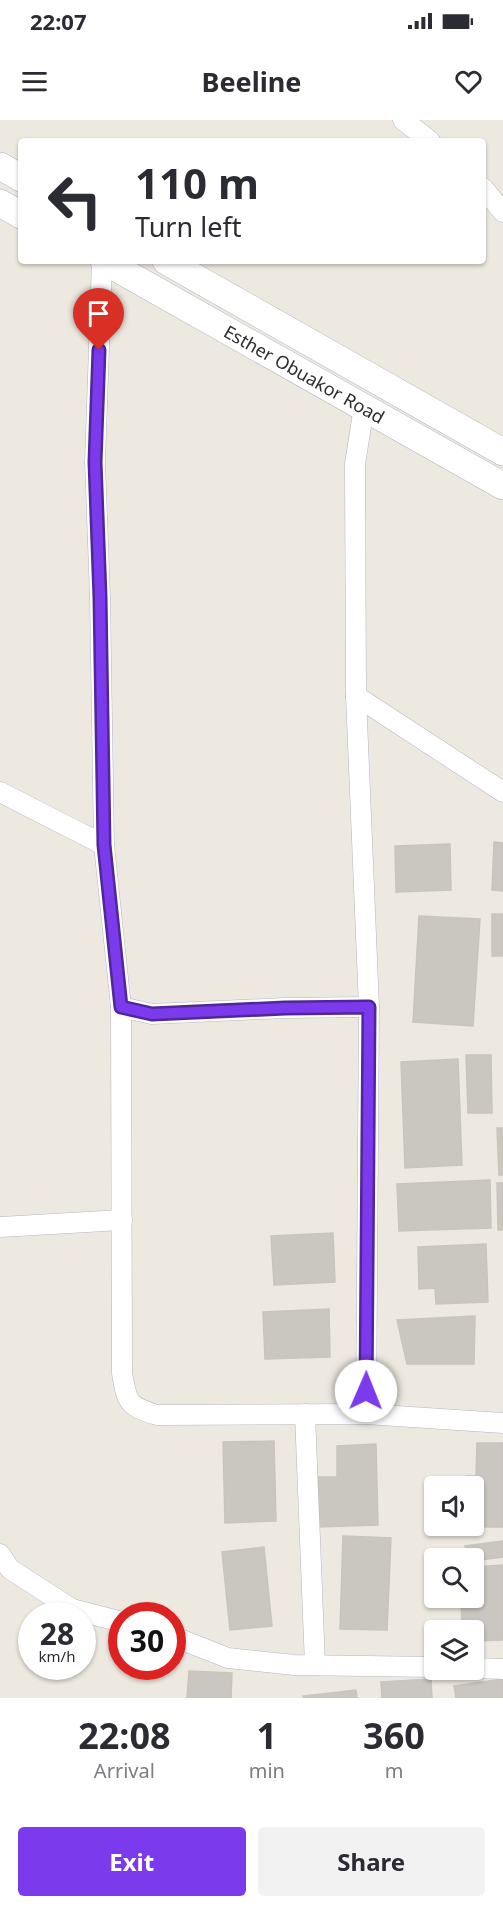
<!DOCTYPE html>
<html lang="en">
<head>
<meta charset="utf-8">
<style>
  body { margin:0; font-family:"Noto Sans",sans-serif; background:#f2f2f3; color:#2b2b33; height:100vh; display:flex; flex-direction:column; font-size:22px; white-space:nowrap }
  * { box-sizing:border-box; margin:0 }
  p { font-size:20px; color:#7c7c81 }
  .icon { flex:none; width:33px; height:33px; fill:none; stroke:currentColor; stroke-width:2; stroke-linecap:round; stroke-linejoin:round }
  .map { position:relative; height:1578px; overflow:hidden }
  .drawer { display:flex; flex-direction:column; background:#fff; flex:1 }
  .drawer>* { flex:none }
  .top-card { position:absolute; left:18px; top:18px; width:468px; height:126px; border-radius:6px; box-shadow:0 2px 4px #0004; background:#fff; color:#2b2b33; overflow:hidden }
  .buttons { position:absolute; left:424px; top:1356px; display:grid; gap:12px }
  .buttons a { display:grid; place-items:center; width:60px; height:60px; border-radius:6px; background:#fff; box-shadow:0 2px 4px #0004; font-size:30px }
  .speed { position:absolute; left:18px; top:1482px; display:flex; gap:12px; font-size:30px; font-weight:700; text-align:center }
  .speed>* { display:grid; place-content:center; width:78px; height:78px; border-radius:50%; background:#fff; box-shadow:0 2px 4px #0004; line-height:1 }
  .speed small { font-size:15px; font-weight:400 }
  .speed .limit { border:9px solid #d22; background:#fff; color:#111 }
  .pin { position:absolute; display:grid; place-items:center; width:51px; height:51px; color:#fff; margin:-62px -26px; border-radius:50% 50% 50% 0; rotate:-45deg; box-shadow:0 0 6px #0007 }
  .pin .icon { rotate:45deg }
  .me { position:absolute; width:66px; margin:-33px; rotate:1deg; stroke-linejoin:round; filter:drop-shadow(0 0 4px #0008) }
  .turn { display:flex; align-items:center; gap:21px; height:126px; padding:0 18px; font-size:27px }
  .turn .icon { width:78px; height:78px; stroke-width:2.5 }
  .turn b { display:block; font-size:42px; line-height:51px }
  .eta { display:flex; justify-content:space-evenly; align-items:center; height:102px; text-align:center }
  .eta b { font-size:36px; font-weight:700; line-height:42px }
  .action { display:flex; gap:12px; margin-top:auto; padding:12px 18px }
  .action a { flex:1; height:69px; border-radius:6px; background:#7c3aed; color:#fff; font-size:24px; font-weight:700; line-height:69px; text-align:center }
  .action a+a { background:#f2f2f3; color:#2b2b33 }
  .status { display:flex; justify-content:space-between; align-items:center; height:42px; padding:0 30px; background:#fff; direction:ltr }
  .status svg { height:16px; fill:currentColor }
  header { display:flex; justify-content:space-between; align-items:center; height:78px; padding:0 18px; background:#fff; font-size:27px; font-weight:700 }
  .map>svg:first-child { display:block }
  .building { fill:#c9c7bf; stroke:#c9c5bb; stroke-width:1.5 }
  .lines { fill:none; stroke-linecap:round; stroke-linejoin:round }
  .street-casing { stroke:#b4b6bf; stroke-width:21 }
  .secondary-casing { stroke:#b4b6bf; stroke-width:28 }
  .street { stroke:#fff; stroke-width:20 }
  .secondary { stroke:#fff; stroke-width:27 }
  .route-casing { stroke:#51269a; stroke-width:15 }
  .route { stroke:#7c3aed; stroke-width:10 }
  .labels { text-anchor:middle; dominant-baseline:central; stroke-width:6; stroke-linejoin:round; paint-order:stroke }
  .street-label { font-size:18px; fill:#2d2d2d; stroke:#fff }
</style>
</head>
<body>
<div class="status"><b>22:07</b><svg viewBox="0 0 49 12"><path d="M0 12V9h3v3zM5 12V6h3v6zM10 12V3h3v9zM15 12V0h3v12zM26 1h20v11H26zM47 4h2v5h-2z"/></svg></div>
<header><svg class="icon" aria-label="menu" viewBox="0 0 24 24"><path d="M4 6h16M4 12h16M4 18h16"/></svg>Beeline<svg class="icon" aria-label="heart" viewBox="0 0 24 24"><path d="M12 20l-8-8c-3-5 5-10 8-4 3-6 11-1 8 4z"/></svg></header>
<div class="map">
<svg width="503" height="1578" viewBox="0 0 503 1578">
  <rect width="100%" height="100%" fill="#ede9e1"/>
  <!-- building -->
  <g class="building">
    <polygon points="494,722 503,723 503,771 492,770"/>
    <polygon points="450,724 451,770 396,772 395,726"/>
    <rect x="492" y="794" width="11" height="42"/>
    <polygon points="419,796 480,799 473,906 413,902"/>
    <polygon points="466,935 491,935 492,993 468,993"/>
    <polygon points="458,939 462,1045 405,1048 401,942"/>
    <polygon points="497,1008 503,1008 503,1055 499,1055"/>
    <polygon points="490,1060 491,1108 399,1111 397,1064"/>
    <polygon points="497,1063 503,1063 503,1110 498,1110"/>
    <polygon points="333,1113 335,1162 274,1165 271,1116"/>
    <polygon points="486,1124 488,1182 436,1184 435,1168 419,1169 418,1127"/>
    <polygon points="329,1189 330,1237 265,1239 263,1192"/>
    <polygon points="475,1196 474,1244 407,1244 397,1200"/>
    <polygon points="274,1321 276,1401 225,1403 223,1322"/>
    <polygon points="477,1323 503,1323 503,1407 484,1407 485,1386 474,1386 474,1366 466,1366 466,1356 476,1356"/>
    <polygon points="376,1324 378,1405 318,1407 316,1357 337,1357 337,1326"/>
    <polygon points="343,1416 391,1418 387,1510 340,1509"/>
    <polygon points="503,1421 503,1437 474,1441 474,1438 467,1438 465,1426"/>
    <polygon points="264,1427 272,1506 230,1510 222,1432"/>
    <polygon points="503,1445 503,1520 474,1521 474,1510 462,1510 461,1478 474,1478 474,1447"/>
    <polygon points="189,1551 232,1553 231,1578 187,1578"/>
    <polygon points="431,1559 432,1578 382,1578 381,1562"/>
    <polygon points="503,1559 503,1578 456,1578 454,1566"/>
    <polygon points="356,1570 357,1578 304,1578 303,1576"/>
  </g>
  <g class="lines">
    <!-- street casing -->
    <g class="street-casing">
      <g id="street">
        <polyline points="403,0 430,21"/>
        <polyline points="483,68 503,92"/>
        <path d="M102,141L95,342L100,477L104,725L121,887L122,1253C127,1282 127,1286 157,1295L366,1294L503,1303"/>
        <polyline points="364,287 355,344 356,576 369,887 366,1294"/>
        <polyline points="356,576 503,672"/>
        <polyline points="0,672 104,725"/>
        <polyline points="121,887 152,894 285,888 369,887"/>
        <polyline points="0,1107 122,1100"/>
        <polyline points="305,1294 315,1545"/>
        <polyline points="0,1434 10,1449 72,1489 122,1502"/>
        <polyline points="172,1516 228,1538 294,1545 435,1547"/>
        <polyline points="474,1548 503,1549"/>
      </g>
    </g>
    <!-- secondary casing -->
    <g class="secondary-casing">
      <g id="secondary">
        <polyline points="0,46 21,58"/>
        <polyline points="0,83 21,95"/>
        <path id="s1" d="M104,141L503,366"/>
        <polyline points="166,141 503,332"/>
      </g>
    </g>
    <!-- street -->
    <use href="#street" class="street"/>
    <!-- secondary -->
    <use href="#secondary" class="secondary"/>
  </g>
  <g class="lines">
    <!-- route casing -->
    <g class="route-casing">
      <polyline id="route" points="99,230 95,342 100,477 104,725 121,887 152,894 285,888 369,887 366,1271"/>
    </g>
    <!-- route -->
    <use href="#route" class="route"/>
  </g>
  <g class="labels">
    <!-- street labels -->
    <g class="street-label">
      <text stroke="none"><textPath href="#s1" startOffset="230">Esther Obuakor Road</textPath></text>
    </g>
  </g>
</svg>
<div class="buttons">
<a><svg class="icon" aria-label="sound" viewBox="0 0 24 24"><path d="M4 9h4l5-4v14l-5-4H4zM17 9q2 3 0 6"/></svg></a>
<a><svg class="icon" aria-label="search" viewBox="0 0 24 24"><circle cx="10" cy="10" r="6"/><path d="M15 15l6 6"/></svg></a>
<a><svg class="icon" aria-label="layers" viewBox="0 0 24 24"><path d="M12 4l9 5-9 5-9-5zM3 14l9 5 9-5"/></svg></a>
</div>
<div class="speed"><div>28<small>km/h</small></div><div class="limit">30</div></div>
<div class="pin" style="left:99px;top:230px;background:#d93025"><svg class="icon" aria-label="arrive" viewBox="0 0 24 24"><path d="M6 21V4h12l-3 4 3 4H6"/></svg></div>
<svg class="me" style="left:366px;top:1271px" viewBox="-20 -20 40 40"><circle r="19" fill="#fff"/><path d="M0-13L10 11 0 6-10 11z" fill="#7c3aed"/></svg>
<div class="top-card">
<div class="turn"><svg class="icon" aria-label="left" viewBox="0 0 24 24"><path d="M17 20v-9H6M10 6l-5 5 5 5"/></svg><div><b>110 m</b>Turn left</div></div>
</div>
</div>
<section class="drawer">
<div class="eta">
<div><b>22:08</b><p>Arrival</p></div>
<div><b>1</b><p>min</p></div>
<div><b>360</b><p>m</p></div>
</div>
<div class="action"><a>Exit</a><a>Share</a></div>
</section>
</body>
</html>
